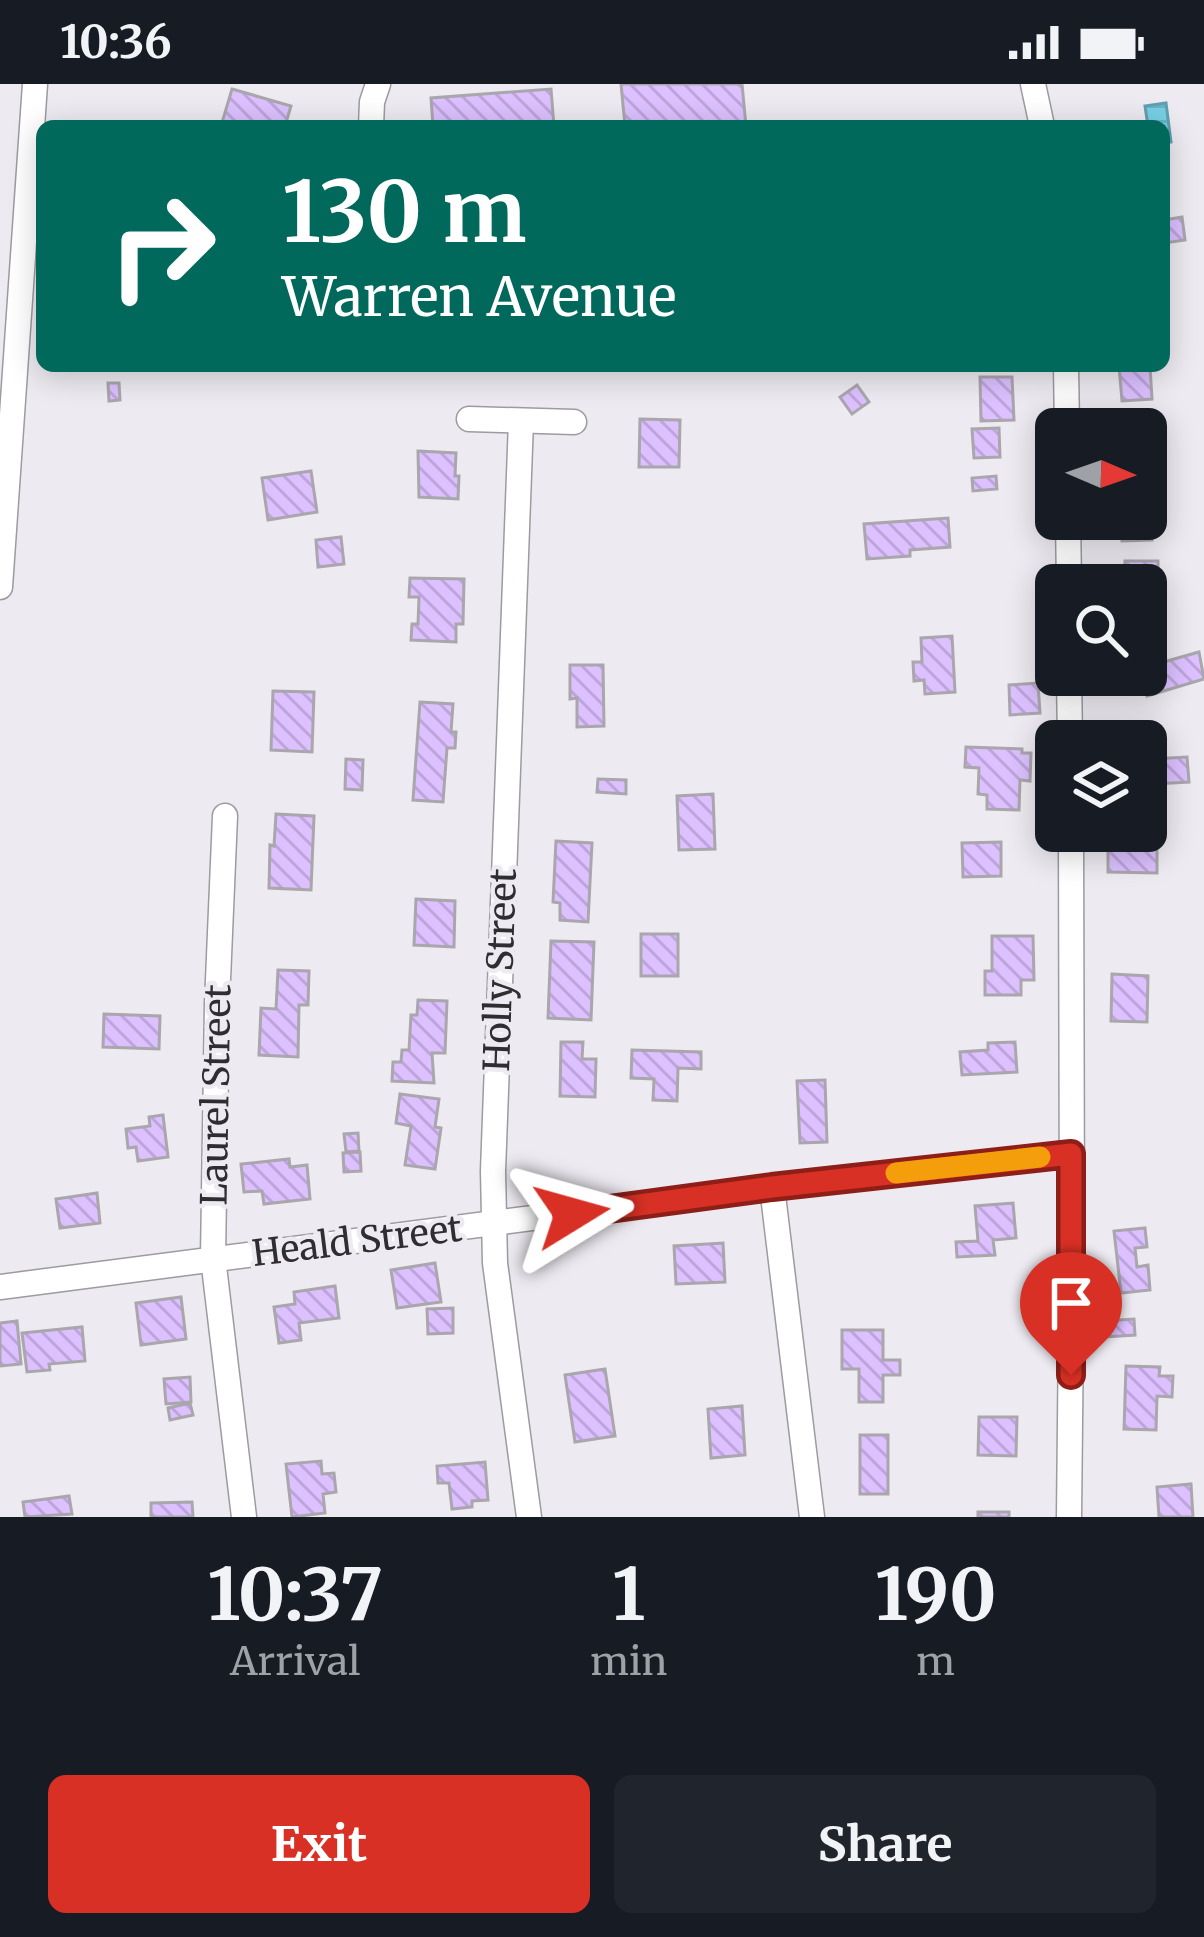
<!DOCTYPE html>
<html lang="en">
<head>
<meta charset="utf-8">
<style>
  body { margin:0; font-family:Merriweather,serif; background:#20242c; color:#f1f3f6; height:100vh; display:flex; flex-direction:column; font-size:45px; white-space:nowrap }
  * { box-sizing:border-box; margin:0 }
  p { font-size:39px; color:#9ea1a6 }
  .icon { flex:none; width:66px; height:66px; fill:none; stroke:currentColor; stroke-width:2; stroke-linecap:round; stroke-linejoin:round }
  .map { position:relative; height:1433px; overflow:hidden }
  .side { display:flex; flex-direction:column; background:#171b24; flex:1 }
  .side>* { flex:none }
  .hud { position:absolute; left:36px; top:36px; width:1134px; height:252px; border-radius:18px; box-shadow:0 6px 30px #0003; background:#00695c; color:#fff; overflow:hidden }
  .needle { width:78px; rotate:92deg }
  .fabs { position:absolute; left:1035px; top:324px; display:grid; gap:24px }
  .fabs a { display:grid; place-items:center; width:132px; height:132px; border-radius:18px; background:#171b24; box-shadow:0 6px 30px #0003; font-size:60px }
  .pin { position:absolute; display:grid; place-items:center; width:102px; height:102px; color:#fff; margin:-123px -51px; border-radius:50% 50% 50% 0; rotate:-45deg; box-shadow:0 0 12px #0007 }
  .pin .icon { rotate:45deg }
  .me { position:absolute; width:132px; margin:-66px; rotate:82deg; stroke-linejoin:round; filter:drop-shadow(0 0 9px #0008) }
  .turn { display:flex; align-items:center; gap:42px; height:252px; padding:0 48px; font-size:54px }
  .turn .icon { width:156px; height:156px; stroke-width:2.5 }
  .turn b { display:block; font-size:84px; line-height:102px }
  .eta { display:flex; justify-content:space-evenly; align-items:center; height:204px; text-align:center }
  .eta b { font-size:72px; font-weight:700; line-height:84px }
  .button { display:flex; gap:24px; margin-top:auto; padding:24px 48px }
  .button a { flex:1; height:138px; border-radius:18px; background:#d93025; color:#fff; font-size:48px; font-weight:700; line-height:138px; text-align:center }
  .button a+a { background:#20242c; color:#f1f3f6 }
  .status { display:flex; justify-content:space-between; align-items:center; height:84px; padding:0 60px; background:#171b24; direction:ltr }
  .status svg { height:33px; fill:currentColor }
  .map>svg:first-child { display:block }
  .water { fill:url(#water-rules); stroke:#619faf; stroke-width:3 }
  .building { fill:url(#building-back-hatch); stroke:#a9a6ac; stroke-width:3 }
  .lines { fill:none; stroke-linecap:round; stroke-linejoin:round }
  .minor-casing { stroke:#9d9aa0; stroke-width:27 }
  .minor { stroke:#fff; stroke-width:24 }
  .route-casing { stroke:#8d1f18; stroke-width:30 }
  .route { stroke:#d93025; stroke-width:21 }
  .slow { stroke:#f59e0b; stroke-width:21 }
  .labels { text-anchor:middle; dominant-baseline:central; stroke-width:9; stroke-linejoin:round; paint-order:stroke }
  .street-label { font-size:36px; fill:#2e2d30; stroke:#edeaf1 }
</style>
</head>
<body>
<div class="status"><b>10:36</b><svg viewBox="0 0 49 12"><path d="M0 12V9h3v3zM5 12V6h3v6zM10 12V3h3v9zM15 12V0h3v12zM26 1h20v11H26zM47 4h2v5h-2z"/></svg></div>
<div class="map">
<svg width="1204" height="1433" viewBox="0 0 1204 1433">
  <defs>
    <pattern id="water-rules" width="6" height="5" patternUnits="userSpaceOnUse" patternTransform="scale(3)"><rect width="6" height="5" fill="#77d0e6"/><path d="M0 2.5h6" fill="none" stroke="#67b3c6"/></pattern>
    <pattern id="building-back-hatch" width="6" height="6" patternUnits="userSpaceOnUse" patternTransform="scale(3)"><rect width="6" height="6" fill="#dcc0ff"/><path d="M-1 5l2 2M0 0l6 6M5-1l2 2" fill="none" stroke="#bda5db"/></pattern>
  </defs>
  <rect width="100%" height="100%" fill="#edeaf1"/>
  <!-- water -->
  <polygon class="water" points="1166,19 1171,58 1164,59 1164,42 1148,42 1145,22"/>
  <!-- building -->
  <g class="building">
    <polygon points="621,0 742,0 746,42 625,42"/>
    <polygon points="232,5 291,22 285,42 221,42"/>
    <polygon points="551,5 554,42 433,42 431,14"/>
    <polygon points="1182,133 1185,156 1164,159 1164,136"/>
    <polygon points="1119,282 1150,282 1152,315 1122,317"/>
    <polygon points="980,293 1012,293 1014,336 981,337"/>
    <polygon points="108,299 119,299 120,316 109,317"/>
    <polygon points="857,301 869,318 852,330 840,313"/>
    <polygon points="640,335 680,336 679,383 639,383"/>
    <polygon points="999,344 1000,373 974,374 972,345"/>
    <polygon points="418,367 456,369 455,392 459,392 458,415 419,413"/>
    <polygon points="1146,378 1148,378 1152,456 1122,457 1121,435 1146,435"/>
    <polygon points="311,387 317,428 268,436 262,394"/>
    <polygon points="996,392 997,405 973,407 972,394"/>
    <polygon points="948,434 950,463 910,466 910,472 867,475 864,440"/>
    <polygon points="341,453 344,480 318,483 316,456"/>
    <polygon points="1125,477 1158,477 1158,547 1146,547 1146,501 1124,501"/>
    <polygon points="410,494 464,495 463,540 456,540 456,558 411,556 412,540 418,540 419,513 409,513"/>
    <polygon points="952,552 955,608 925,610 924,596 914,597 913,578 922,578 921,554"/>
    <polygon points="1199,568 1204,595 1147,612 1142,591 1146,591 1146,583"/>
    <polygon points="570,581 603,581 604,642 577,643 577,614 570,615"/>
    <polygon points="1038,599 1040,629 1010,631 1009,601"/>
    <polygon points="273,607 314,608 312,668 271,666"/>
    <polygon points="420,618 453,620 451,648 456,648 455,664 447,664 443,718 413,716"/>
    <polygon points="966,663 1022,665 1022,669 1031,669 1030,697 1020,696 1019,726 987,725 987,711 978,710 979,684 965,683"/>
    <polygon points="1187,673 1189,698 1155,700 1153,675"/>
    <polygon points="346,675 363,676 362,706 345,705"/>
    <polygon points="598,695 626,696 626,710 597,708"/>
    <polygon points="713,710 715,765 679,766 677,712"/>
    <polygon points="276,730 314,732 311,806 269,804 270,761 274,762"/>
    <polygon points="556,757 592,759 588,838 560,836 560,819 553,818"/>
    <polygon points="1001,758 1001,792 963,793 962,759"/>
    <polygon points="1108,760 1157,760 1157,789 1108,788"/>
    <polygon points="416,815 455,817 454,863 414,861"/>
    <rect x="641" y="850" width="37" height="42"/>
    <polygon points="992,852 1033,852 1034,896 1021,896 1021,911 985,911 985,887 992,887"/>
    <polygon points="551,857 594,858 591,936 548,934"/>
    <polygon points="278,886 309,887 308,921 299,921 298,973 259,971 261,924 276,925"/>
    <polygon points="1112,890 1148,892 1147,938 1111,937"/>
    <polygon points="418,916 447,917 445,969 432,969 434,999 392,997 393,978 401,978 402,966 409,966 411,931 417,931"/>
    <polygon points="104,930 160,932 159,965 103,963"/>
    <polygon points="561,958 583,958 582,975 596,975 595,1013 560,1012"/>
    <polygon points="1015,958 1017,988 962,991 960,968 988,966 988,959"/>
    <polygon points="632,966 701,968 701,985 678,984 677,1017 653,1016 654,995 631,994"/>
    <polygon points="825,996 827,1058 800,1059 797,997"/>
    <polygon points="400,1010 439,1015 435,1043 441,1044 435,1085 405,1081 411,1042 396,1039"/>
    <polygon points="163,1031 168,1073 138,1077 136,1063 128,1064 126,1045 150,1042 149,1033"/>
    <polygon points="358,1049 359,1067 346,1068 344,1050"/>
    <polygon points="360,1068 361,1087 344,1088 343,1069"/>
    <polygon points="289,1075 290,1083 307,1081 310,1115 264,1120 262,1107 244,1108 241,1080"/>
    <polygon points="97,1109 100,1139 60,1144 56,1115"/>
    <polygon points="1013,1119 1016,1154 993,1156 995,1171 957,1173 956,1158 978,1157 975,1122"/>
    <polygon points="1145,1144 1147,1163 1135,1164 1137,1183 1148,1181 1150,1206 1121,1209 1114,1147"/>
    <polygon points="723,1159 725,1198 676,1200 674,1162"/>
    <polygon points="435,1179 441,1218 397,1224 391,1186"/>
    <polygon points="335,1202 339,1234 299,1239 301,1256 279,1259 274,1223 295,1220 294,1208"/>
    <polygon points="181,1213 186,1255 141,1261 136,1219"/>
    <polygon points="453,1224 453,1249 428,1250 427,1225"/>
    <polygon points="1134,1235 1135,1251 1105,1253 1105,1237"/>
    <polygon points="17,1237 21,1280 0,1282 0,1239"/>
    <polygon points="82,1243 85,1277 49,1280 50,1286 27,1288 22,1249"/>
    <polygon points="842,1246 883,1246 883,1276 900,1276 900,1291 883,1291 883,1318 859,1318 859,1285 842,1285"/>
    <polygon points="1126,1282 1160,1283 1159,1292 1173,1292 1172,1313 1157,1312 1156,1346 1124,1345"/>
    <polygon points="605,1285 615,1352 575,1358 565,1291"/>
    <polygon points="190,1293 191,1318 166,1320 164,1295"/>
    <polygon points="190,1319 193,1331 170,1336 168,1324"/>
    <polygon points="742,1322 745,1371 711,1374 708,1325"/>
    <polygon points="979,1333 1017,1333 1016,1372 978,1371"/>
    <rect x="860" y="1351" width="28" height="59"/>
    <polygon points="321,1377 322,1390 334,1389 336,1408 323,1410 325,1429 292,1433 286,1380"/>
    <polygon points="485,1378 488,1416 472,1417 472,1423 452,1425 449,1399 438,1399 437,1382"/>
    <polygon points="1191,1400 1193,1433 1159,1433 1157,1403"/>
    <polygon points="69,1412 72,1430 25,1433 23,1418"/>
    <polygon points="192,1418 193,1433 151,1433 151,1419"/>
    <rect x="978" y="1428" width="31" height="5"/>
  </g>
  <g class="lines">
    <!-- minor casing -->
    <g class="minor-casing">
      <g id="minor">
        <polyline points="1033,0 1042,42"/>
        <polyline points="371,42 372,18 378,0"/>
        <polyline points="1066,282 1067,345"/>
        <polyline points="469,335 574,338"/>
        <polyline points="521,337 493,1087 495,1179 529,1433"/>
        <polyline points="1068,435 1069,501"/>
        <polyline points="0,503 35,0"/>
        <polyline points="1069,591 1070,657"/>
        <polyline points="225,732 217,919 213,1174 244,1433"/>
        <polyline points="772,1103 812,1433"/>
        <polyline points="0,1203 772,1103 1071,1070"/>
        <polyline points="1069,1433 1072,1149 1071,747"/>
      </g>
    </g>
    <!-- minor -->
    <use href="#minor" class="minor"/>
  </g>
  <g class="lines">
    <!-- route casing -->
    <g class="route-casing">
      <polyline id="route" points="572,1130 772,1103 1071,1070 1071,1291"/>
    </g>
    <!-- route -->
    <use href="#route" class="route"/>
    <!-- slow -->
    <polyline class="slow" points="896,1089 1040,1073"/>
  </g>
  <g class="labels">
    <!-- street labels -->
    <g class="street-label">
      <text transform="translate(500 886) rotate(-88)">Holly Street</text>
      <text transform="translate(216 1011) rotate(-89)">Laurel Street</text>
      <text transform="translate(357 1157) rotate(-7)">Heald Street</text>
    </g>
  </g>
</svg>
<div class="fabs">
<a><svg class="needle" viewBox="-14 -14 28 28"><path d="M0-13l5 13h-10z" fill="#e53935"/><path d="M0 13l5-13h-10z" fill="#9ea1a6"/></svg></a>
<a><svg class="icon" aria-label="search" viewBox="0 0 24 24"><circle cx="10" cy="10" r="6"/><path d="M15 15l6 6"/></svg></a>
<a><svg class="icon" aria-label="layers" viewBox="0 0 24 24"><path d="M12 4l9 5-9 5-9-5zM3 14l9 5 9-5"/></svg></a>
</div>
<div class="pin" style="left:1071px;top:1291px;background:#d93025"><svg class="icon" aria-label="arrive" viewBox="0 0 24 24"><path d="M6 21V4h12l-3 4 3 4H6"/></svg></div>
<svg class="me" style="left:572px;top:1130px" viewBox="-20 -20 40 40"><path d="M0-17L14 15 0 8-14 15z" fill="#d93025" stroke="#fff" stroke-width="4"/></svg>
<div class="hud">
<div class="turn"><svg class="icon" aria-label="right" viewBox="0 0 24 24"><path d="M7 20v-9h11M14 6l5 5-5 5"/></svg><div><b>130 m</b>Warren Avenue</div></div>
</div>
</div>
<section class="side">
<div class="eta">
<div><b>10:37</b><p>Arrival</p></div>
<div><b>1</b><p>min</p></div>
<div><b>190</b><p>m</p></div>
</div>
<div class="button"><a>Exit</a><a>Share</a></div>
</section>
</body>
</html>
